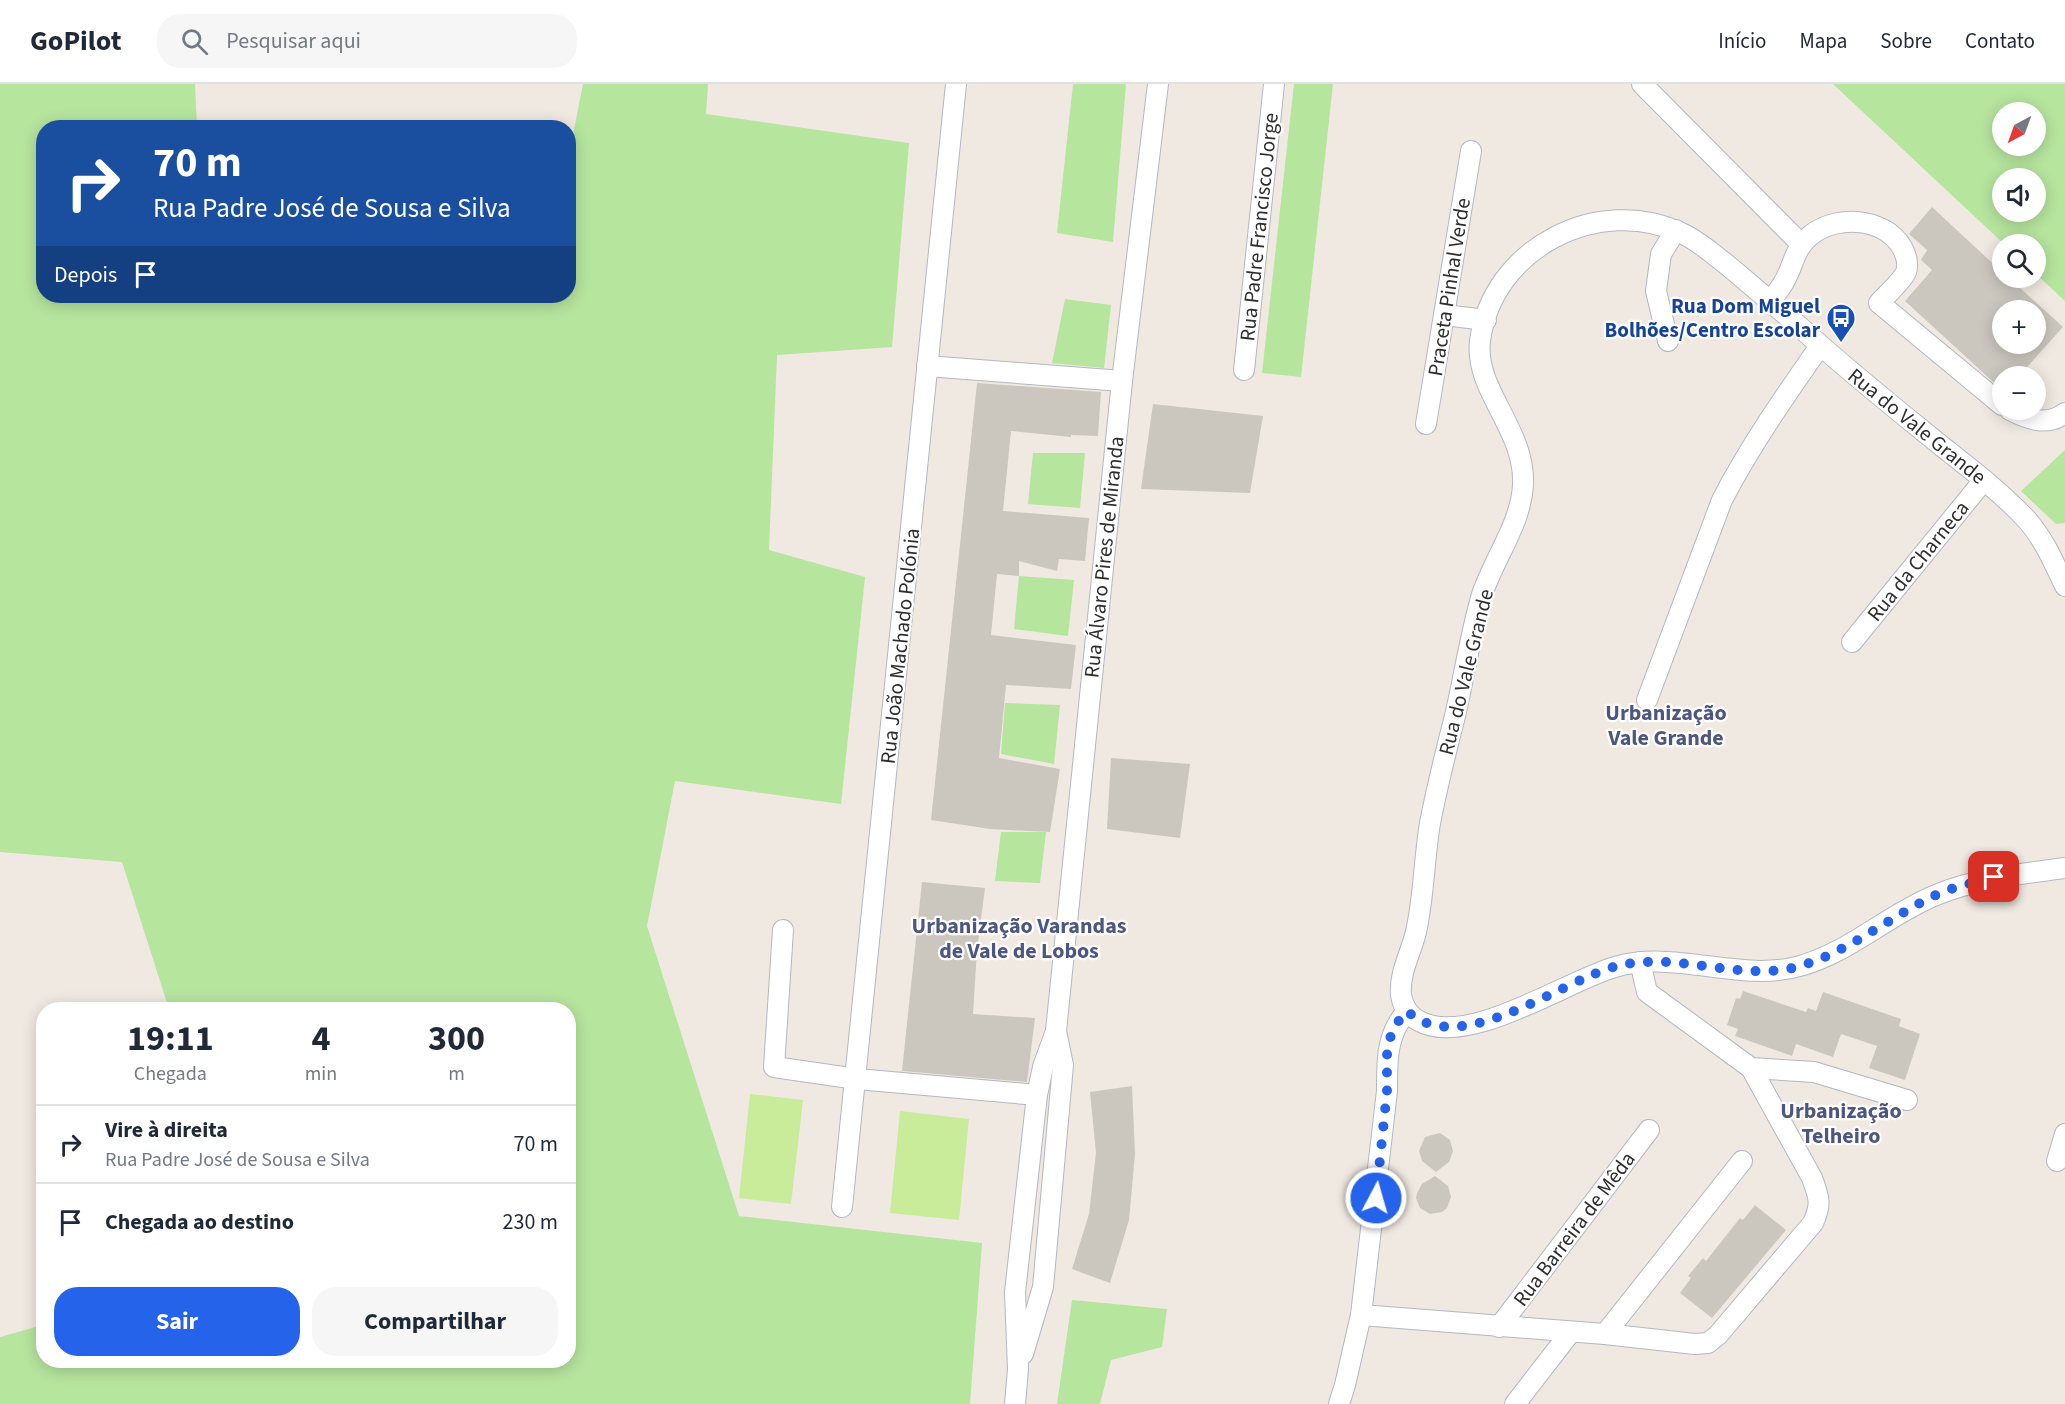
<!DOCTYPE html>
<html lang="pt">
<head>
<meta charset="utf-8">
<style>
  body { margin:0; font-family:"Source Sans 3",sans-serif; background:#f6f6f7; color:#1f2937; height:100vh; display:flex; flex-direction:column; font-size:22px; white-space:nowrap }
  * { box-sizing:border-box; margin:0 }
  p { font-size:20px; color:#747a83 }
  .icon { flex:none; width:33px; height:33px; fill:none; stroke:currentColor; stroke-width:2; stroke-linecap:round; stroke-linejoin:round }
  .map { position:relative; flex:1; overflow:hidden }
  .sheet { position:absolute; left:36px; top:918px; width:540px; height:366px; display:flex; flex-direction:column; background:#fff; border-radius:24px; box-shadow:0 3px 15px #0003 }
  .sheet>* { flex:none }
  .top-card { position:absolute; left:36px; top:36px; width:540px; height:183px; border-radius:24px; box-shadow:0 3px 15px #0003; background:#1a4fa0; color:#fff; overflow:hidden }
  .needle { width:39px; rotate:221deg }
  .fabs { position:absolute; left:1992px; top:18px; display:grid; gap:12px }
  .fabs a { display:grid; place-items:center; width:54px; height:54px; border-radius:50%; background:#fff; box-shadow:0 3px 15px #0003; font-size:30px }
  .pin { position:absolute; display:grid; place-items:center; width:51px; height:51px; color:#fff; margin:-26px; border-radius:12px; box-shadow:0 3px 9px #0006 }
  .me { position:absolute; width:66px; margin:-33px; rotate:6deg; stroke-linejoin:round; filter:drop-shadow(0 0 4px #0008) }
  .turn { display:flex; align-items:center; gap:21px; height:126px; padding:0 18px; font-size:27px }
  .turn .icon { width:78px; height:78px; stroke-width:2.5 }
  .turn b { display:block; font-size:42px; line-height:51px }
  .then { display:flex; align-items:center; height:57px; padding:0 18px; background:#0003; gap:12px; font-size:22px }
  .eta { display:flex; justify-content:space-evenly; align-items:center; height:102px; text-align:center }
  .eta b { font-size:36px; font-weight:700; line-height:42px }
  .cta { display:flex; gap:12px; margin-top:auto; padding:12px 18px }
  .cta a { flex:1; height:69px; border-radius:24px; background:#2563eb; color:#fff; font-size:24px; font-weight:700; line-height:69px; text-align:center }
  .cta a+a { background:#f6f6f7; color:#1f2937 }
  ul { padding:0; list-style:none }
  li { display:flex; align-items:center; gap:18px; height:78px; padding:0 18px; border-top:2px solid #e0e1e3 }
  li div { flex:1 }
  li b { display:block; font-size:22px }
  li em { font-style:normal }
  header { display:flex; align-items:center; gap:36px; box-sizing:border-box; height:84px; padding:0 30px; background:#fff; border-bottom:2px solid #e0e1e3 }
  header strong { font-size:28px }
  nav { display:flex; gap:33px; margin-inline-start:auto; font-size:21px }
  .search { width:420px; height:54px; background:#f6f6f7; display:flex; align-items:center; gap:15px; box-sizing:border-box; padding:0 21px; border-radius:24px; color:#747a83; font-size:22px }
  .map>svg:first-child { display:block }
  .green { fill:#b6e59e; fill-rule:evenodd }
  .pitch { fill:#c9ec9a }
  .building { fill:#cbc7bf; fill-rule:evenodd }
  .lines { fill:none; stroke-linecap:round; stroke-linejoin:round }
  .minor-casing { stroke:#b4b7c1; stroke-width:22 }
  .minor { stroke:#fff; stroke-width:20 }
  .route { stroke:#2563eb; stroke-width:10; stroke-dasharray:0 18 }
  .labels { text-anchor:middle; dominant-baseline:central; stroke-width:4.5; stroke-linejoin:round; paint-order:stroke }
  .street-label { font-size:21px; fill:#2e2e2e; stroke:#fff }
  .transit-label { font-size:21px; font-weight:bold; fill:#164399; stroke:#fff; text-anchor:end }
  .neighbourhood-label { font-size:22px; font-weight:bold; fill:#4d5680; stroke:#fff }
</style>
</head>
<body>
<header>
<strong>GoPilot</strong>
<div class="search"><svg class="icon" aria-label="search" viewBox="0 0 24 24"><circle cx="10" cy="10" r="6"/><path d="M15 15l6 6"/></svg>Pesquisar aqui</div>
<nav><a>Início</a><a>Mapa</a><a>Sobre</a><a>Contato</a></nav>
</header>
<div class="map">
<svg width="2065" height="1320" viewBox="0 0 2065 1320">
  <rect width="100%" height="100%" fill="#efe9e1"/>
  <!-- green -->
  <g class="green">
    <polygon points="0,0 195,0 197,43 44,44 44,212 568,212 569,71 583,0 708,0 706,30 909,59 892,263 777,271 769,466 865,493 841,720 675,697 647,842 739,1132 982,1159 970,1320 0,1320 0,1253 43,1241 44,1276 568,1276 568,926 169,925 122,778 0,768"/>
    <polygon points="1073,0 1126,0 1113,158 1057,149"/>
    <polygon points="1294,0 1333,0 1301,293 1262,289"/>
    <path d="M1833,0H2065V217L2036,190V160H2004ZM2002,28H2036V62H2002ZM2002,94H2036V128H2002Z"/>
    <polygon points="1065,215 1111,221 1104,284 1052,279"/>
    <polygon points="2065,366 2065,439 2056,440 2021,407"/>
    <polygon points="1033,369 1085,369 1080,424 1028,420"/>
    <polygon points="1019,492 1074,496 1068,552 1014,545"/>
    <polygon points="1005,619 1060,621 1054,680 1001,670"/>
    <polygon points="1001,748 1046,748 1040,799 995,797"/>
    <polygon points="1072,1216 1167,1225 1162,1263 1111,1276 1100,1320 1057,1320"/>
  </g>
  <!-- pitch -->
  <g class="pitch">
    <polygon points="750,1010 803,1016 791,1120 739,1114"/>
    <polygon points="900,1027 969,1035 959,1136 890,1129"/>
  </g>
  <!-- building -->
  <g class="building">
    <path d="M1932,123L2002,188V194H2009L2063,243L2019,292H2002V306L1905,217L1932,186L1921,176L1927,166L1909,150ZM2002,226H2036V260H2002Z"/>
    <polygon points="977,299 1101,308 1098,352 1071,351 1071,353 1011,347 1003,427 1089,434 1085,477 1059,475 1057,487 1019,477 1019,492 997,490 991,551 1076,561 1071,605 1006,601 999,674 1060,685 1050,748 990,745 931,736"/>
    <polygon points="1153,320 1263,332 1250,409 1141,405"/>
    <polygon points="1111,674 1190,680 1180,754 1107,745"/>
    <polygon points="922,798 985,804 977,866 973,930 1035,934 1027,998 902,987"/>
    <polygon points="1743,907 1806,928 1808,924 1816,927 1823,908 1901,935 1899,942 1920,950 1905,996 1869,984 1877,962 1841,950 1833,973 1796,960 1792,972 1735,952 1738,945 1727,941 1736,914 1740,915"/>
    <polygon points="1132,1002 1135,1070 1129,1136 1110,1199 1072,1185 1089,1130 1096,1069 1090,1008"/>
    <polygon points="1440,1049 1450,1056 1453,1067 1449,1078 1436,1088 1422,1077 1419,1067 1425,1053"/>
    <polygon points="1435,1092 1448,1102 1451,1113 1447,1124 1442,1128 1430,1130 1420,1124 1416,1114 1417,1109 1422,1100"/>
    <polygon points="1755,1121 1786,1146 1712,1234 1680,1209 1691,1194 1688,1192 1703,1174 1706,1177 1740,1134 1743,1136"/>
  </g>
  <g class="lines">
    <!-- minor casing -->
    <g class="minor-casing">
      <g id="minor">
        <polyline points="1642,0 1801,160"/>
        <path d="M1771,217C1775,211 1780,205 1784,198C1794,181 1794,164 1811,151C1838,129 1892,134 1905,170C1907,175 1908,183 1906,188C1903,196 1886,211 1879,219L2002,321"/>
        <polyline points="1444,231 1486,236"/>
        <polyline points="1668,257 1656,207 1661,170 1676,146"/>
        <polyline points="927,282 1122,297"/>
        <polyline points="1244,286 1274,0"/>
        <path d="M2010,326C2028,335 2047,343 2065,329"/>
        <polyline points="1426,340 1471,67"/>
        <path d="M2065,502C2054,479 2044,455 2027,436C2002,409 1972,386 1944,364C1896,325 1847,286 1801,244C1776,222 1751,201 1726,180C1711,169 1698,156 1681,149C1599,110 1492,164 1480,257C1474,306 1526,346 1523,401C1521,441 1492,477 1481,514C1470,553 1464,593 1455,632C1446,667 1437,703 1430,739C1424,775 1424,812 1416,848C1411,869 1399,889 1401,911C1403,923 1409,932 1419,937C1468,964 1566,897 1615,883C1676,865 1740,899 1800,882C1850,868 1889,830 1936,811C1977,794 2022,790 2065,784"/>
        <polyline points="1852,558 1984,396"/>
        <path d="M1647,616L1722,416C1750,362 1785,312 1820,262"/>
        <polyline points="783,846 774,983 857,995 1037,1011"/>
        <polyline points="1640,878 1647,908 1751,984 1814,988 1907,1016"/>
        <polyline points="2057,1077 2065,1050"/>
        <polyline points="842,1123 956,0"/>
        <path d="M1361,1231L1605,1250L1695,1260L1708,1259L1718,1251L1813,1139C1822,1120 1819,1113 1812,1094L1751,984"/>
        <polyline points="1499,1243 1649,1046"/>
        <polyline points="1605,1250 1742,1077"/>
        <polyline points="1023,1270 1043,1203 1063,981 1056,947"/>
        <polyline points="1015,1320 1018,1285 1015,1208 1037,1011 1043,983 1056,947 1122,297 1158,0"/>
        <path d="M1339,1320L1345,1301L1361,1231L1387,1007C1387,977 1386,951 1407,927"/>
        <polyline points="1515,1320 1570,1249"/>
      </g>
    </g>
    <!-- minor -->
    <use href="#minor" class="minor"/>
  </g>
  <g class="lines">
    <!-- route -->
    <path class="route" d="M1376,1114L1387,1007V971L1390,954L1397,939L1407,927C1460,976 1560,897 1617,882C1677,867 1741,898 1797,883C1847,869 1888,834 1934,812C1952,803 1975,799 1994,793"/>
  </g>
  <!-- icons -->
  <defs>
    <g id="bus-pin" transform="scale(1.5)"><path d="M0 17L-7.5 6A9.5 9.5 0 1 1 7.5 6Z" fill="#1a4fb4" stroke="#fff"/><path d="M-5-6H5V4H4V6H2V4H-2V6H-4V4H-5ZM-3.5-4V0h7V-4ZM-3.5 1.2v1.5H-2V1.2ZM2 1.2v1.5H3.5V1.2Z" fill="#fff"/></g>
  </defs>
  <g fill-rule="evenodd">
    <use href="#bus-pin" x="1841" y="234"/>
  </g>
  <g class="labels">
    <!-- street labels -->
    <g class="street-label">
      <text transform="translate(1259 143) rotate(-84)">Rua Padre Francisco Jorge</text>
      <text transform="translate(1449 203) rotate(-81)">Praceta Pinhal Verde</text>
      <text transform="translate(1917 342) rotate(39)">Rua do Vale Grande</text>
      <text transform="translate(1104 473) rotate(-84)">Rua Álvaro Pires de Miranda</text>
      <text transform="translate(1918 477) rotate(-51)">Rua da Charneca</text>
      <text transform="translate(900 562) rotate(-84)">Rua João Machado Polónia</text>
      <text transform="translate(1466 588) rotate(-76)">Rua do Vale Grande</text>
      <text transform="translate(1574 1145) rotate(-53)">Rua Barreira de Mêda</text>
    </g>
    <!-- transit labels -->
    <g class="transit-label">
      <text x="1820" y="222">Rua Dom Miguel<tspan x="1820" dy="24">Bolhões/Centro Escolar</tspan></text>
    </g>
    <!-- neighbourhood labels -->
    <g class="neighbourhood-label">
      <text x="1666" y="629">Urbanização<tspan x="1666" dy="25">Vale Grande</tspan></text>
      <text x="1019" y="842">Urbanização Varandas<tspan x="1019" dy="25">de Vale de Lobos</tspan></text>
      <text x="1841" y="1027">Urbanização<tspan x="1841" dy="25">Telheiro</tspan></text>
    </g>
  </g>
</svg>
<div class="fabs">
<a><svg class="needle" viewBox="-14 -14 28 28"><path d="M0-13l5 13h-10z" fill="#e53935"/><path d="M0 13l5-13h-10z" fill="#747a83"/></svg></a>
<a><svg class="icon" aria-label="sound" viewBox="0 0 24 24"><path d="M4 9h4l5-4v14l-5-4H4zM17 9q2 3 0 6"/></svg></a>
<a><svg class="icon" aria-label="search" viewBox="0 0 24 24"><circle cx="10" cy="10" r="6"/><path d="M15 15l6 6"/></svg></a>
<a>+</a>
<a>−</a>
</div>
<div class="pin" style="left:1994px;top:793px;background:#d93025"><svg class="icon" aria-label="arrive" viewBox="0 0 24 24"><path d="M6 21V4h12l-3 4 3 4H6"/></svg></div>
<svg class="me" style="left:1376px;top:1114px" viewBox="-20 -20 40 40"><circle r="17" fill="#2563eb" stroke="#fff" stroke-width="3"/><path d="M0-11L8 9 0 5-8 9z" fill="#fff"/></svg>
<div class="top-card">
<div class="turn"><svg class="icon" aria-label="right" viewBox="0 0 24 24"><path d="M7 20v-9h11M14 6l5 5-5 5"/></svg><div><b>70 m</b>Rua Padre José de Sousa e Silva</div></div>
<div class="then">Depois<svg class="icon" aria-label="arrive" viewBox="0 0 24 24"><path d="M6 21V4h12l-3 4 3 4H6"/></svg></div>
</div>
<section class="sheet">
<div class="eta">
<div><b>19:11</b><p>Chegada</p></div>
<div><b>4</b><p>min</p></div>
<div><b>300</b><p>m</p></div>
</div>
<ul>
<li><svg class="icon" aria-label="right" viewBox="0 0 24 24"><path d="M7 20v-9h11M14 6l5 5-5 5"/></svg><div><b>Vire à direita</b><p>Rua Padre José de Sousa e Silva</p></div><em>70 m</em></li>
<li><svg class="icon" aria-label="arrive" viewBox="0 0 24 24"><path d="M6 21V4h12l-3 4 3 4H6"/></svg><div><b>Chegada ao destino</b></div><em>230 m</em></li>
</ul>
<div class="cta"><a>Sair</a><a>Compartilhar</a></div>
</section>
</div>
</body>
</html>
